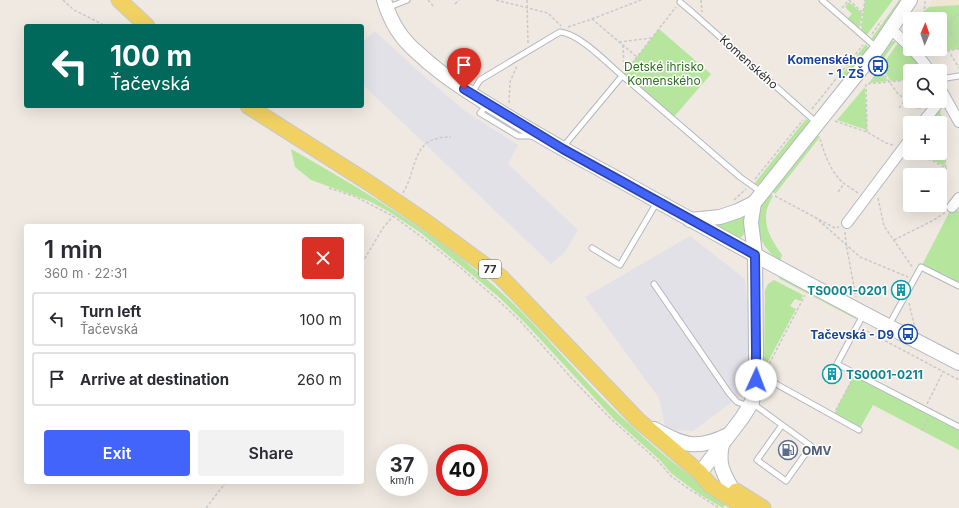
<!DOCTYPE html>
<html lang="en">
<head>
<meta charset="utf-8">
<style>
  body { margin:0; font-family:Inter,sans-serif; background:#f2f2f3; color:#2b2b33; height:100vh; display:flex; flex-direction:column; font-size:15px; white-space:nowrap }
  * { box-sizing:border-box; margin:0 }
  p { font-size:13px; color:#7c7c81 }
  .icon { flex:none; width:22px; height:22px; fill:none; stroke:currentColor; stroke-width:2; stroke-linecap:round; stroke-linejoin:round }
  .map { position:relative; flex:1; overflow:hidden }
  .side { position:absolute; left:24px; top:224px; width:340px; height:260px; display:flex; flex-direction:column; background:#fff; border-radius:4px; box-shadow:0 4px 16px #0002 }
  .side>* { flex:none }
  .hud { position:absolute; left:24px; top:24px; width:340px; height:84px; border-radius:4px; box-shadow:0 4px 16px #0002; background:#00695c; color:#fff; overflow:hidden }
  .needle { width:26px; rotate:2deg }
  .controls { position:absolute; left:903px; top:12px; display:grid; gap:8px }
  .controls a { display:grid; place-items:center; width:44px; height:44px; border-radius:4px; background:#fff; box-shadow:0 4px 16px #0002; font-size:20px }
  .speed { position:absolute; left:376px; top:444px; display:flex; gap:8px; font-size:20px; font-weight:700; text-align:center }
  .speed>* { display:grid; place-content:center; width:52px; height:52px; border-radius:50%; background:#fff; box-shadow:0 4px 16px #0002; line-height:1 }
  .speed small { font-size:10px; font-weight:400 }
  .speed .limit { border:6px solid #d22; background:#fff; color:#111 }
  .pin { position:absolute; display:grid; place-items:center; width:34px; height:34px; color:#fff; margin:-41px -17px; border-radius:50% 50% 50% 0; rotate:-45deg; box-shadow:0 0 4px #0007 }
  .pin .icon { rotate:45deg }
  .me { position:absolute; width:44px; margin:-22px; rotate:2deg; stroke-linejoin:round; filter:drop-shadow(0 0 3px #0008) }
  .turn { display:flex; align-items:center; gap:14px; height:84px; padding:0 20px; font-size:18px }
  .turn .icon { width:52px; height:52px; stroke-width:2.5 }
  .turn b { display:block; font-size:28px; line-height:34px }
  .round { display:grid; place-items:center; flex:none; width:42px; height:42px; border-radius:4px; background:#f2f2f3 }
  .overview { display:flex; align-items:center; justify-content:space-between; height:68px; padding:0 20px }
  h1 { font-size:24px; font-weight:600; line-height:30px }
  .cta { display:flex; gap:8px; margin-top:auto; padding:8px 20px }
  .cta a { flex:1; height:46px; border-radius:4px; background:#4264fb; color:#fff; font-size:16px; font-weight:600; line-height:46px; text-align:center }
  .cta a+a { background:#f2f2f3; color:#2b2b33 }
  ul { padding:0; list-style:none }
  li { display:flex; align-items:center; gap:12px; height:54px; margin:0 8px 6px; padding:0 12px; border:2px solid #e1e1e2; border-radius:4px }
  li div { flex:1 }
  li b { display:block; font-size:15px }
  li em { font-style:normal }
  .map>svg:first-child { display:block }
  .industrial { fill:#e3e1e8 }
  .education { fill:#f0e6d1 }
  .green { fill:#b6e59e }
  .lines { fill:none; stroke-linecap:round; stroke-linejoin:round }
  .lane-casing { stroke:#b4b7c1; stroke-width:7 }
  .street-casing { stroke:#b4b7c1; stroke-width:12 }
  .secondary-casing { stroke:#b4b7c1; stroke-width:16 }
  .primary-casing { stroke:#c9c9c9; stroke-width:17 }
  .path { stroke:#c9c9c9; stroke-width:1.5; stroke-dasharray:3 2; stroke-linecap:butt }
  .lane { stroke:#fff; stroke-width:5 }
  .street { stroke:#fff; stroke-width:10 }
  .secondary { stroke:#fff; stroke-width:14 }
  .primary { stroke:#f2d163; stroke-width:15 }
  .route-casing { stroke:#2b41a3; stroke-width:10 }
  .route { stroke:#4264fb; stroke-width:7 }
  .labels { text-anchor:middle; dominant-baseline:central; stroke-width:3; stroke-linejoin:round; paint-order:stroke }
  .shield { fill:#fff; stroke:#6d6d6d; stroke-width:1 }
  .shield-label { font-size:11px; font-weight:bold; fill:#2e2e2e }
  .transit-label { font-size:12px; font-weight:bold; fill:#164399; stroke:#fff; text-anchor:end }
  .street-label { font-size:12px; fill:#2e2e2e; stroke:#fff }
  .park-label { font-size:12px; fill:#2c6e1b; stroke:#fff }
  .culture-label { font-size:12px; font-weight:bold; fill:#0d838f; stroke:#fff; text-anchor:end }
  .service-label { font-size:12px; font-weight:bold; fill:#4e5e75; stroke:#fff; text-anchor:start }
</style>
</head>
<body>
<div class="map">
<svg width="959" height="508" viewBox="0 0 959 508">
  <rect width="100%" height="100%" fill="#efe9e1"/>
  <!-- industrial -->
  <g class="industrial">
    <polygon points="375,31 416,69 465,111 518,145 508,164 578,230 565,252 551,264 362,84 362,43"/>
    <polygon points="690,236 745,279 751,342 748,390 693,431 666,430 659,398 585,297"/>
  </g>
  <!-- education -->
  <polygon class="education" points="932,0 959,0 959,5 929,7"/>
  <!-- green -->
  <g class="green">
    <polygon points="865,0 893,0 866,36 861,32"/>
    <polygon points="899,0 903,0 877,39 874,40 871,39"/>
    <polygon points="849,2 862,13 859,30 847,19 852,14 845,7"/>
    <polygon points="959,5 959,49 922,53 922,49 940,49 940,19 924,19 924,11 929,7"/>
    <polygon points="659,29 711,74 672,119 622,76"/>
    <polygon points="893,41 896,41 879,65 876,63 878,57 890,43"/>
    <polygon points="898,43 901,43 920,63 920,71 910,71 910,80 891,81 881,67"/>
    <polygon points="866,44 869,49 845,81 840,77"/>
    <polygon points="879,69 888,81 869,83"/>
    <polygon points="865,87 867,130 837,120"/>
    <polygon points="940,108 945,166 931,159 910,155 912,153 940,153 940,123 936,123 939,120 935,115"/>
    <polygon points="806,119 809,121 809,124 761,183 757,185 754,184"/>
    <polygon points="816,134 820,137 775,194 771,190"/>
    <path d="M291,149C361,189 431,230 492,284C531,318 564,359 601,397C640,436 680,470 726,502L723,508L699,494L671,473L660,460L614,419L529,327L500,298L476,278L421,233L388,211L369,201L311,180L295,167Z"/>
    <path d="M769,192L773,196C759,219 768,235 782,255L780,262C763,248 750,228 760,206C762,201 766,196 769,192Z"/>
    <polygon points="952,207 959,211 959,286 921,267"/>
    <path d="M742,215L746,218C746,226 747,235 738,239L714,226V222Z"/>
    <polygon points="778,274 856,316 856,319 780,279 778,276"/>
    <polygon points="774,280 803,295 801,301 795,299 790,306 796,309 764,369 765,290 768,284"/>
    <polygon points="855,373 959,427 959,450 873,405 859,430 833,416"/>
  </g>
  <g class="lines">
    <!-- lane casing -->
    <g class="lane-casing">
      <g id="lane">
        <polyline points="822,0 877,48"/>
        <polyline points="680,2 693,13 817,123"/>
        <polyline points="387,8 407,0"/>
        <polyline points="940,79 959,76"/>
        <path d="M472,93L480,80L560,32C582,34 612,69 631,83L740,177L761,192"/>
        <polyline points="487,105 480,113 518,136 533,136"/>
        <polyline points="563,147 622,76"/>
        <polyline points="592,248 620,265 657,202"/>
        <polyline points="654,284 729,393 737,402 748,406"/>
        <polyline points="863,315 837,364 959,427"/>
        <polyline points="889,325 921,267 959,286"/>
        <polyline points="758,374 859,430"/>
        <polyline points="752,403 811,446 786,481 757,460 782,425"/>
      </g>
    </g>
    <!-- street casing -->
    <g class="street-casing">
      <g id="street">
        <polyline points="891,29 910,47"/>
        <polyline points="912,49 921,59 930,71"/>
        <polyline points="940,88 959,122"/>
        <polyline points="922,123 940,101"/>
        <polyline points="952,207 959,198"/>
        <polyline points="847,223 910,139"/>
      </g>
    </g>
    <!-- secondary casing -->
    <g class="secondary-casing">
      <g id="secondary">
        <path d="M384,0C391,23 401,39 419,54C445,78 474,96 504,114C541,137 579,158 618,179C730,242 844,304 959,363"/>
        <polyline points="690,220 720,217 738,211 754,203"/>
        <path d="M654,429C684,445 696,451 728,435"/>
        <path d="M722,444C718,463 722,471 731,487"/>
        <polyline points="700,473 742,418 752,402 753,394 756,380 756,351 755,255 751,222 754,203 877,49 910,0"/>
      </g>
    </g>
    <!-- primary casing -->
    <g class="primary-casing">
      <g id="primary">
        <polyline points="119,0 147,26"/>
        <polyline points="248,106 369,183 425,221 501,277 638,420 700,473 710,485 745,508"/>
        <polyline points="736,491 763,508"/>
      </g>
    </g>
    <!-- path -->
    <g class="path">
      <polyline points="63,0 74,10 106,26"/>
      <polyline points="428,0 434,7"/>
      <polyline points="496,0 548,13 561,26"/>
      <polyline points="527,0 528,44"/>
      <polyline points="701,0 702,12"/>
      <polyline points="849,0 862,12"/>
      <polyline points="455,4 459,0"/>
      <polyline points="842,8 849,0"/>
      <polyline points="924,11 930,19"/>
      <polyline points="592,19 641,0"/>
      <polyline points="924,19 925,0"/>
      <polyline points="940,21 950,22 956,15 959,15"/>
      <path d="M950,22C949,32 952,37 959,44"/>
      <polyline points="861,26 865,0"/>
      <polyline points="568,27 592,19 637,57"/>
      <polyline points="872,34 881,21"/>
      <polyline points="940,37 959,68"/>
      <polyline points="619,42 651,38"/>
      <polyline points="623,45 624,69"/>
      <polyline points="927,53 959,49"/>
      <polyline points="879,67 898,94 920,110"/>
      <polyline points="626,71 676,7"/>
      <polyline points="509,103 510,82 517,66"/>
      <polyline points="899,108 906,99"/>
      <polyline points="812,109 863,45"/>
      <polyline points="920,109 920,101"/>
      <polyline points="941,115 946,170"/>
      <polyline points="835,121 867,132 886,143 893,145"/>
      <polyline points="867,132 866,84 910,80"/>
      <path d="M820,139C825,155 830,170 842,182C847,186 853,189 858,193"/>
      <polyline points="908,156 931,160 946,168"/>
      <polyline points="942,175 947,168"/>
      <polyline points="755,179 803,120"/>
      <polyline points="329,188 356,197 393,216 423,238 462,269 499,301 521,322 576,383 610,418 658,461 671,476 686,487 719,508"/>
      <polyline points="838,192 843,185"/>
      <path d="M403,193C418,168 411,136 451,137"/>
      <polyline points="775,196 835,228 839,227"/>
      <polyline points="878,198 884,226 913,268"/>
      <polyline points="734,200 746,189"/>
      <polyline points="815,217 860,257 908,277"/>
      <polyline points="845,232 846,244 856,297"/>
      <polyline points="894,240 932,221 946,212"/>
      <polyline points="362,263 383,228 393,216"/>
      <polyline points="909,303 915,328"/>
      <polyline points="863,329 959,380"/>
      <polyline points="767,368 805,295"/>
      <polyline points="927,404 943,372"/>
      <polyline points="836,410 852,380"/>
      <polyline points="922,431 928,419"/>
      <polyline points="206,508 226,482"/>
    </g>
    <!-- lane -->
    <use href="#lane" class="lane"/>
    <!-- street -->
    <use href="#street" class="street"/>
    <!-- secondary -->
    <use href="#secondary" class="secondary"/>
    <!-- primary -->
    <use href="#primary" class="primary"/>
  </g>
  <g class="lines">
    <!-- route casing -->
    <g class="route-casing">
      <polyline id="route" points="464,89 563,149 755,255 756,351 756,380"/>
    </g>
    <!-- route -->
    <use href="#route" class="route"/>
  </g>
  <!-- icons -->
  <defs>
    <g id="bus-ring" transform="scale(1)"><circle r="9.5" fill="#fff" stroke="#1a4fb4" stroke-width="1.5"/><path d="M-5-6H5V4H4V6H2V4H-2V6H-4V4H-5ZM-3.5-4V0h7V-4ZM-3.5 1.2v1.5H-2V1.2ZM2 1.2v1.5H3.5V1.2Z" fill="#1a4fb4"/></g>
    <g id="building-ring" transform="scale(1)"><circle r="9.5" fill="#fff" stroke="#0f9aa8" stroke-width="1.5"/><path d="M-4-6H4V6H1V3H-1V6H-4ZM-2.5-4.3h1.7v1.8h-1.7ZM.8-4.3h1.7v1.8H.8ZM-2.5-1h1.7V.8h-1.7ZM.8-1h1.7V.8H.8Z" fill="#0f9aa8"/></g>
    <g id="fuel-ring" transform="scale(1)"><circle r="9.5" fill="#fff" stroke="#5c6f8a" stroke-width="1.5"/><path d="M-5.5-6h7V0h2V4h1.3V-2.5L3-4.5l.8-.8L6-3V5H2.5V1h-1V6h-7ZM-4.2-4.7v3.2H.2V-4.7Z" fill="#5c6f8a"/></g>
  </defs>
  <g fill-rule="evenodd">
    <use href="#bus-ring" x="878" y="66"/>
    <use href="#building-ring" x="901" y="290"/>
    <use href="#bus-ring" x="908" y="334"/>
    <use href="#building-ring" x="832" y="374"/>
    <use href="#fuel-ring" x="788" y="450"/>
  </g>
  <g class="labels">
    <!-- shield labels -->
    <rect class="shield" x="479" y="260" width="22" height="18" rx="3"/>
    <g class="shield-label">
      <text x="490" y="269">77</text>
    </g>
    <!-- transit labels -->
    <g class="transit-label">
      <text x="864" y="59">Komenského<tspan x="864" dy="14">- 1. ZŠ</tspan></text>
      <text x="894" y="334">Tačevská - D9</text>
    </g>
    <!-- street labels -->
    <g class="street-label">
      <text transform="translate(749 62) rotate(42)">Komenského</text>
    </g>
    <!-- park labels -->
    <g class="park-label">
      <text x="664" y="66">Detské ihrisko<tspan x="664" dy="14">Komenského</tspan></text>
    </g>
    <!-- culture labels -->
    <g class="culture-label">
      <text x="887" y="290">TS0001-0201</text>
      <text x="846" y="374" text-anchor="start">TS0001-0211</text>
    </g>
    <!-- service labels -->
    <g class="service-label">
      <text x="802" y="450">OMV</text>
    </g>
  </g>
</svg>
<div class="controls">
<a><svg class="needle" viewBox="-14 -14 28 28"><path d="M0-13l5 13h-10z" fill="#e53935"/><path d="M0 13l5-13h-10z" fill="#7c7c81"/></svg></a>
<a><svg class="icon" aria-label="search" viewBox="0 0 24 24"><circle cx="10" cy="10" r="6"/><path d="M15 15l6 6"/></svg></a>
<a>+</a>
<a>−</a>
</div>
<div class="speed"><div>37<small>km/h</small></div><div class="limit">40</div></div>
<div class="pin" style="left:464px;top:89px;background:#d93025"><svg class="icon" aria-label="arrive" viewBox="0 0 24 24"><path d="M6 21V4h12l-3 4 3 4H6"/></svg></div>
<svg class="me" style="left:756px;top:380px" viewBox="-20 -20 40 40"><circle r="19" fill="#fff"/><path d="M0-13L10 11 0 6-10 11z" fill="#4264fb"/></svg>
<div class="hud">
<div class="turn"><svg class="icon" aria-label="left" viewBox="0 0 24 24"><path d="M17 20v-9H6M10 6l-5 5 5 5"/></svg><div><b>100 m</b>Ťačevská</div></div>
</div>
<section class="side">
<div class="overview"><div><h1>1 min</h1><p>360 m · 22:31</p></div><a class="round" style="background:#d93025;color:#fff"><svg class="icon" aria-label="close" viewBox="0 0 24 24"><path d="M6 6l12 12M18 6L6 18"/></svg></a></div>
<ul>
<li><svg class="icon" aria-label="left" viewBox="0 0 24 24"><path d="M17 20v-9H6M10 6l-5 5 5 5"/></svg><div><b>Turn left</b><p>Ťačevská</p></div><em>100 m</em></li>
<li><svg class="icon" aria-label="arrive" viewBox="0 0 24 24"><path d="M6 21V4h12l-3 4 3 4H6"/></svg><div><b>Arrive at destination</b></div><em>260 m</em></li>
</ul>
<div class="cta"><a>Exit</a><a>Share</a></div>
</section>
</div>
</body>
</html>
